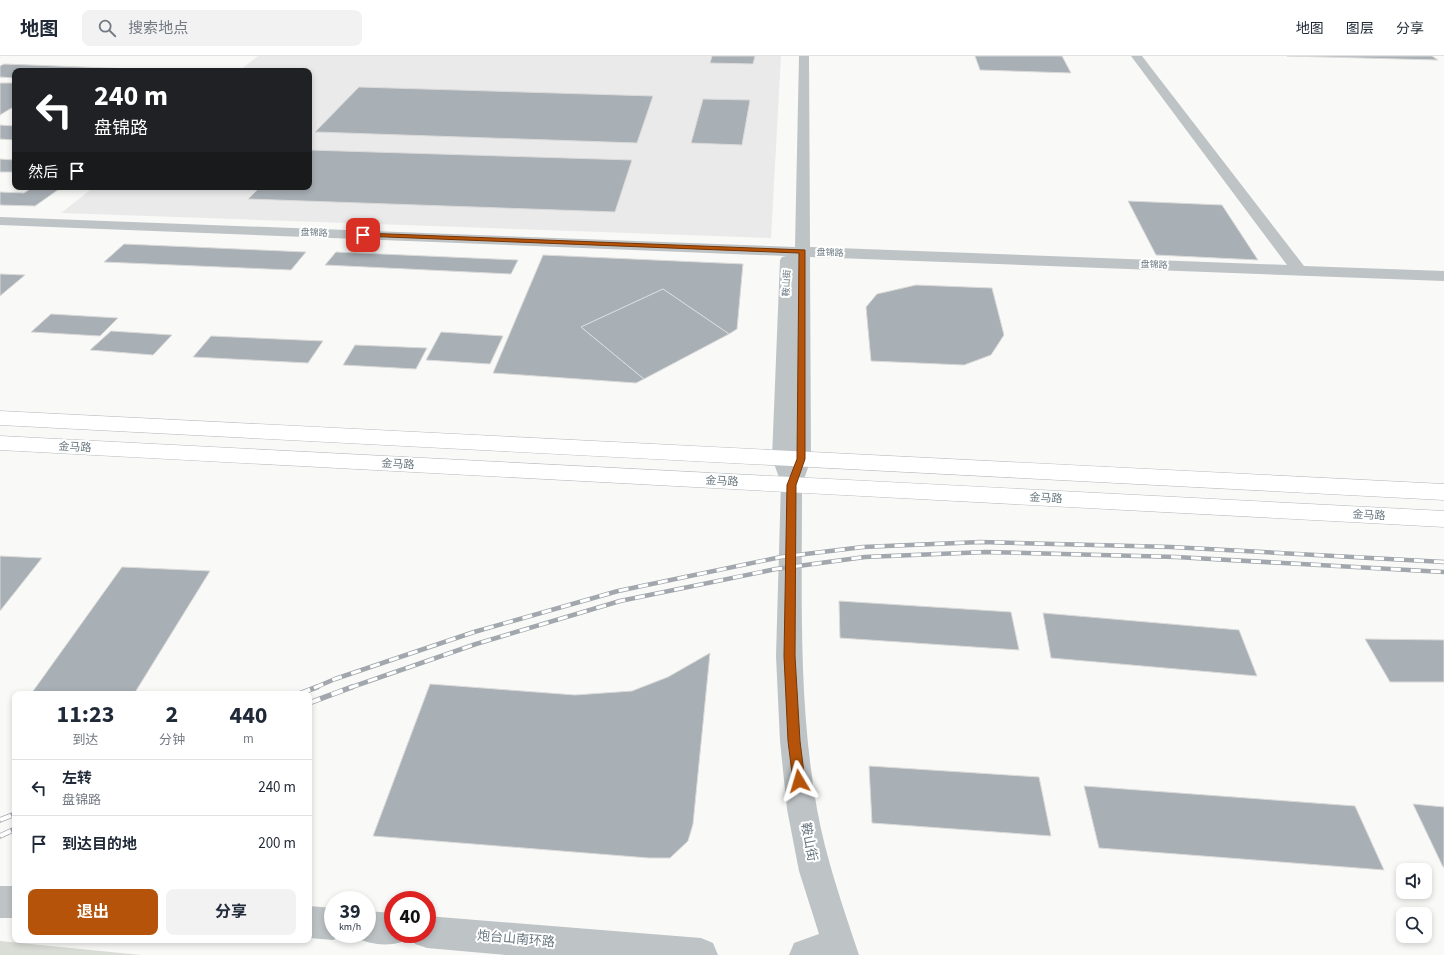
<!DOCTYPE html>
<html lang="zh">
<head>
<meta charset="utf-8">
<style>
  body { margin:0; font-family:"Source Sans 3","Noto Sans SC",sans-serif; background:#f2f2f3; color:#1f2937; height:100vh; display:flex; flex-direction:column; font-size:15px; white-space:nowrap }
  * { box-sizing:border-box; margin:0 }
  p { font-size:13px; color:#747a83 }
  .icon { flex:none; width:22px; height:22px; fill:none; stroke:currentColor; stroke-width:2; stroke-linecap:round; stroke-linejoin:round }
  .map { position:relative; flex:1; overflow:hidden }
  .sheet { position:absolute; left:12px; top:635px; width:300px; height:252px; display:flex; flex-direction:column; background:#fff; border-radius:8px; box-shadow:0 2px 6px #0003 }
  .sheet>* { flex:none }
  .top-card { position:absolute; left:12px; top:12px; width:300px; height:122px; border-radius:8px; box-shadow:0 2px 6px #0003; background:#202124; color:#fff; overflow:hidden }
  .buttons { position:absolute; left:1396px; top:807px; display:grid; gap:8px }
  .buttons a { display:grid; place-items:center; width:36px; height:36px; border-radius:8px; background:#fff; box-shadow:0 2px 6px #0003; font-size:20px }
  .speed { position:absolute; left:324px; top:835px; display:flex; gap:8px; font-size:20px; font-weight:700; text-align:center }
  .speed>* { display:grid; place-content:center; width:52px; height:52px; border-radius:50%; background:#fff; box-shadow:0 2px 6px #0003; line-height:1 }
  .speed small { font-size:10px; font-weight:400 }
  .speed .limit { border:6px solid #d22; background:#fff; color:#111 }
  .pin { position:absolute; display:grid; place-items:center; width:34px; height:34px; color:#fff; margin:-17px; border-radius:8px; box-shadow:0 2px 6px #0006 }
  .me { position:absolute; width:44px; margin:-22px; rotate:353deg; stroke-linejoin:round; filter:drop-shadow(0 0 3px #0008) }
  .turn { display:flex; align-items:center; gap:14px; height:84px; padding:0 16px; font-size:18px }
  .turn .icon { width:52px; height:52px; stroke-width:2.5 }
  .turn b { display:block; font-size:28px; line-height:34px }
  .then { display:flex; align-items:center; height:38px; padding:0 16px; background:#0003; gap:8px; font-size:15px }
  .eta { display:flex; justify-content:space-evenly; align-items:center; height:68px; text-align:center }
  .eta b { font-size:24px; font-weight:700; line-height:28px }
  .cta { display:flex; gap:8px; margin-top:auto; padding:8px 16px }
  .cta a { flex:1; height:46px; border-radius:8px; background:#b45309; color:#fff; font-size:16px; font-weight:700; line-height:46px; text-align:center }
  .cta a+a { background:#f2f2f3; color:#1f2937 }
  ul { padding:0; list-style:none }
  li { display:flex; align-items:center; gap:12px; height:56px; padding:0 16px; border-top:1px solid #e0e1e3 }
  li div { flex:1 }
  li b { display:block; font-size:15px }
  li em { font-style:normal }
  header { display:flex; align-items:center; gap:24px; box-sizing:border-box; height:56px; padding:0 20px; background:#fff; border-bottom:1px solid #e0e1e3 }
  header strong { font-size:19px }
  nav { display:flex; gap:22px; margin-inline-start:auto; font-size:14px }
  .search { width:280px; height:36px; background:#f2f2f3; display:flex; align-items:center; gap:10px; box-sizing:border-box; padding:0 14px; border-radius:8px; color:#747a83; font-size:15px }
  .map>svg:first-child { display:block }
  .built { fill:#eaeaea }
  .green { fill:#d9ddd6 }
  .building { fill:#a8afb5; stroke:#dadad9 }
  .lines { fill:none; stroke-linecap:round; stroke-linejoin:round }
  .major-casing { stroke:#b2b7ba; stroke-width:1 }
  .minor { fill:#bec3c6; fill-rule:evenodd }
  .major { fill:#fff; fill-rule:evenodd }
  .rail-far1-casing { stroke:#a1a7ac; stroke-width:4.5 }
  .rail-casing { stroke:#a1a7ac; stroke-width:5.5 }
  .rail-far1 { stroke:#fff; stroke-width:3; stroke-dasharray:10; stroke-linecap:butt }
  .rail { stroke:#fff; stroke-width:4; stroke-dasharray:12; stroke-linecap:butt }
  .route { fill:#b45309; stroke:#753606 }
  .labels { text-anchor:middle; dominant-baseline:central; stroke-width:4; stroke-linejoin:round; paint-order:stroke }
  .far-street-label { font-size:9px; fill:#66757e; stroke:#fff }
  .street-label { font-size:11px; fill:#66757e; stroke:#fff }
  .near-street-label { font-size:13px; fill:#66757e; stroke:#fff }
</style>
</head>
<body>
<header>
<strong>地图</strong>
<div class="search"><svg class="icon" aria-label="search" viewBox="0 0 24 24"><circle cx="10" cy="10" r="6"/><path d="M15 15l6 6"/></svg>搜索地点</div>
<nav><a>地图</a><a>图层</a><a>分享</a></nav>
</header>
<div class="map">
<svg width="1444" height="899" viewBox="0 0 1444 899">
  <rect width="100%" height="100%" fill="#f9f9f7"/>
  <!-- built -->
  <polygon class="built" points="258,0 781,0 771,182 61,157 94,131 309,131 309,15 239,15"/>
  <!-- green -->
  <polygon class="green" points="0,885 141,899 0,899"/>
  <!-- building -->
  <g class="building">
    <polygon points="712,0 755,0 753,8 710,7"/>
    <polygon points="975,0 1062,0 1071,17 980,14"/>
    <polygon points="1287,0 1432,0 1438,4"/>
    <polygon points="4,8 133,13 130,15 15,15 15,22 0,21 0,10"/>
    <polygon points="0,27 15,27 15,50 0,59"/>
    <polygon points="359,31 653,40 637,87 315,76"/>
    <polygon points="703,43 750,44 742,89 691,87"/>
    <polygon points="0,69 15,70 15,84 0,83"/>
    <polygon points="309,94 632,104 615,156 248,143 260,131 309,131"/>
    <polygon points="0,103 15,104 15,116 0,116"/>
    <polygon points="33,131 62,131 35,150 0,149 0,136 24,137"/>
    <polygon points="1128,145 1222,149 1258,204 1156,199"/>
    <polygon points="124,188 306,196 291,214 104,206"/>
    <polygon points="336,196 518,204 511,218 325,209"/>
    <polygon points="543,199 743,208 737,273 729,278 663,233 581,271 644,323 636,327 493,317"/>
    <polygon points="0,218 25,219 0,240"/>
    <polygon points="916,229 992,232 1004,279 991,299 964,309 871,305 866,251 877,238"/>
    <polygon points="663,233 729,278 644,323 581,271"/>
    <polygon points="51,258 118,262 100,280 31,276"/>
    <polygon points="111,275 172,279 153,299 90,294"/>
    <polygon points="441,276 503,280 490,308 426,304"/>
    <polygon points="211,280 323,285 308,307 193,301"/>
    <polygon points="355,289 427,292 416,313 343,309"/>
    <polygon points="0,500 42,502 0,555"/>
    <polygon points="122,511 210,515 134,638 31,638"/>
    <polygon points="839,545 1011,556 1019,594 840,582"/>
    <polygon points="1043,557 1239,574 1257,620 1051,602"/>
    <polygon points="1365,583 1444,584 1444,626 1390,626"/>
    <polygon points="710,597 693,768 688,785 670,802 649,802 373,780 430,628 575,639 632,635 668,621"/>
    <polygon points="869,710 1039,721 1051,780 872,767"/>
    <polygon points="1084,730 1355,750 1384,814 1099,792"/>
    <polygon points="1413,748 1444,751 1444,811 1443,811"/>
  </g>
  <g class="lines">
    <!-- major casing -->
    <g class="major-casing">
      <g id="major">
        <polygon points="0,355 1444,428 1444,444 0,369"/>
        <polygon points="0,380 1444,455 1444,471 0,394"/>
      </g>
    </g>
    <!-- minor -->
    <g class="minor">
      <path d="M799,0H809L810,191L1287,209L1131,0H1142L1304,210L1444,215V225L810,201L811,403L802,429C802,537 798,647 817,753C826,803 843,851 859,899H789L794,887L819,878L799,815L787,753L780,685L776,600L781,427L772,402L780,204L782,201L786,200L0,169V161L795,191Z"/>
      <rect x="0" y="830" width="15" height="32"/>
      <polygon points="309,850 333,852 333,878 345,878 344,879 333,884 309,882"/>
      <path d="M367,855L393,857V878H407L405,885C388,891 372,889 356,882L354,878H367Z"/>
      <polygon points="427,860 701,882 713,887 718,899 506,899 427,892 415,888 412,878 427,878"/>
    </g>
    <!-- major -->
    <use href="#major" class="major"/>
    <!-- rail-far1 casing -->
    <g class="rail-far1-casing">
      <g id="rail-far1">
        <polyline points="314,632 335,623 474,576 618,535 781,501 863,491 981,486 1171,491 1444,506"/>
        <polyline points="349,632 476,588 620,545 776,513 865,501 986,496 1176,501 1444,516"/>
      </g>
    </g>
    <!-- rail casing -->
    <g class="rail-casing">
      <g id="rail">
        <polyline points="299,638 317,631"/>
        <polyline points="309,647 352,631"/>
        <polyline points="0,764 15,758"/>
        <polyline points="0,780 15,773"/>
      </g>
    </g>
    <!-- rail-far1 -->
    <use href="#rail-far1" class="rail-far1"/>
    <!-- rail -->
    <use href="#rail" class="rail"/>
  </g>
  <!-- route -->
  <polygon class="route" points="363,177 805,194 805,403 796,429 795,600 800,685 805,725 803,730 799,731 795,730 793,725 788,685 784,600 787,429 797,403 799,197 361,180 361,178"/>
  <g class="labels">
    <!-- far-street labels -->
    <g class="far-street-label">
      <text transform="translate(314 177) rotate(2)">盘锦路</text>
      <text transform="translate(830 197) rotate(2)">盘锦路</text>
      <text transform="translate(1154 209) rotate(2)">盘锦路</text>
      <text transform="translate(787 227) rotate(-88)">鞍山街</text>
    </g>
    <!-- street labels -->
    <g class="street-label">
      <text transform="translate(75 391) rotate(3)">金马路</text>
      <text transform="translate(398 408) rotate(3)">金马路</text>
      <text transform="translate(722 425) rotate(3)">金马路</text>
      <text transform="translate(1046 442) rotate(3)">金马路</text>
      <text transform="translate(1369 459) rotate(3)">金马路</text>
    </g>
    <!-- near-street labels -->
    <g class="near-street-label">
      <text transform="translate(809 786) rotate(79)">鞍山街</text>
      <text transform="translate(516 883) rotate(5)">炮台山南环路</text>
    </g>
  </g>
</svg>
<div class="buttons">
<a><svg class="icon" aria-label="sound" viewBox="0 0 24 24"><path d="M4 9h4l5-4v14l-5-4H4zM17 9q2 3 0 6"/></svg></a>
<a><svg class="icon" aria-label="search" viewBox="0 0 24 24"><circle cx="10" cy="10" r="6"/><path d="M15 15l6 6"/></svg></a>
</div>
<div class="speed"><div>39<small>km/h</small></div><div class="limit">40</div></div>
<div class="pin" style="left:363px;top:179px;background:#d93025"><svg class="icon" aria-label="arrive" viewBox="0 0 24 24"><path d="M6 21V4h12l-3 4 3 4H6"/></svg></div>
<svg class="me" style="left:799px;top:725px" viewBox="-20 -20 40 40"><path d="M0-17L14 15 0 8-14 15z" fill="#b45309" stroke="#fff" stroke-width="4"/></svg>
<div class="top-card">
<div class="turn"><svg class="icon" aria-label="left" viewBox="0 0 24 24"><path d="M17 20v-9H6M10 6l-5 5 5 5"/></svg><div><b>240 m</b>盘锦路</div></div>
<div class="then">然后<svg class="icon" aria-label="arrive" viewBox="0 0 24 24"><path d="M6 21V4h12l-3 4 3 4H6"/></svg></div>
</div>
<section class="sheet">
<div class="eta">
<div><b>11:23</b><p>到达</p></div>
<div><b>2</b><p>分钟</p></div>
<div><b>440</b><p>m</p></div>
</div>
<ul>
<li><svg class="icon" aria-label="left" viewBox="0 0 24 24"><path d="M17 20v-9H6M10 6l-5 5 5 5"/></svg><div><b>左转</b><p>盘锦路</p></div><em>240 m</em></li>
<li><svg class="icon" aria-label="arrive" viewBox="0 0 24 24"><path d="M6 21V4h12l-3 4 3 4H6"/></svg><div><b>到达目的地</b></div><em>200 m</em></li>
</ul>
<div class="cta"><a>退出</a><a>分享</a></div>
</section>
</div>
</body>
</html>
